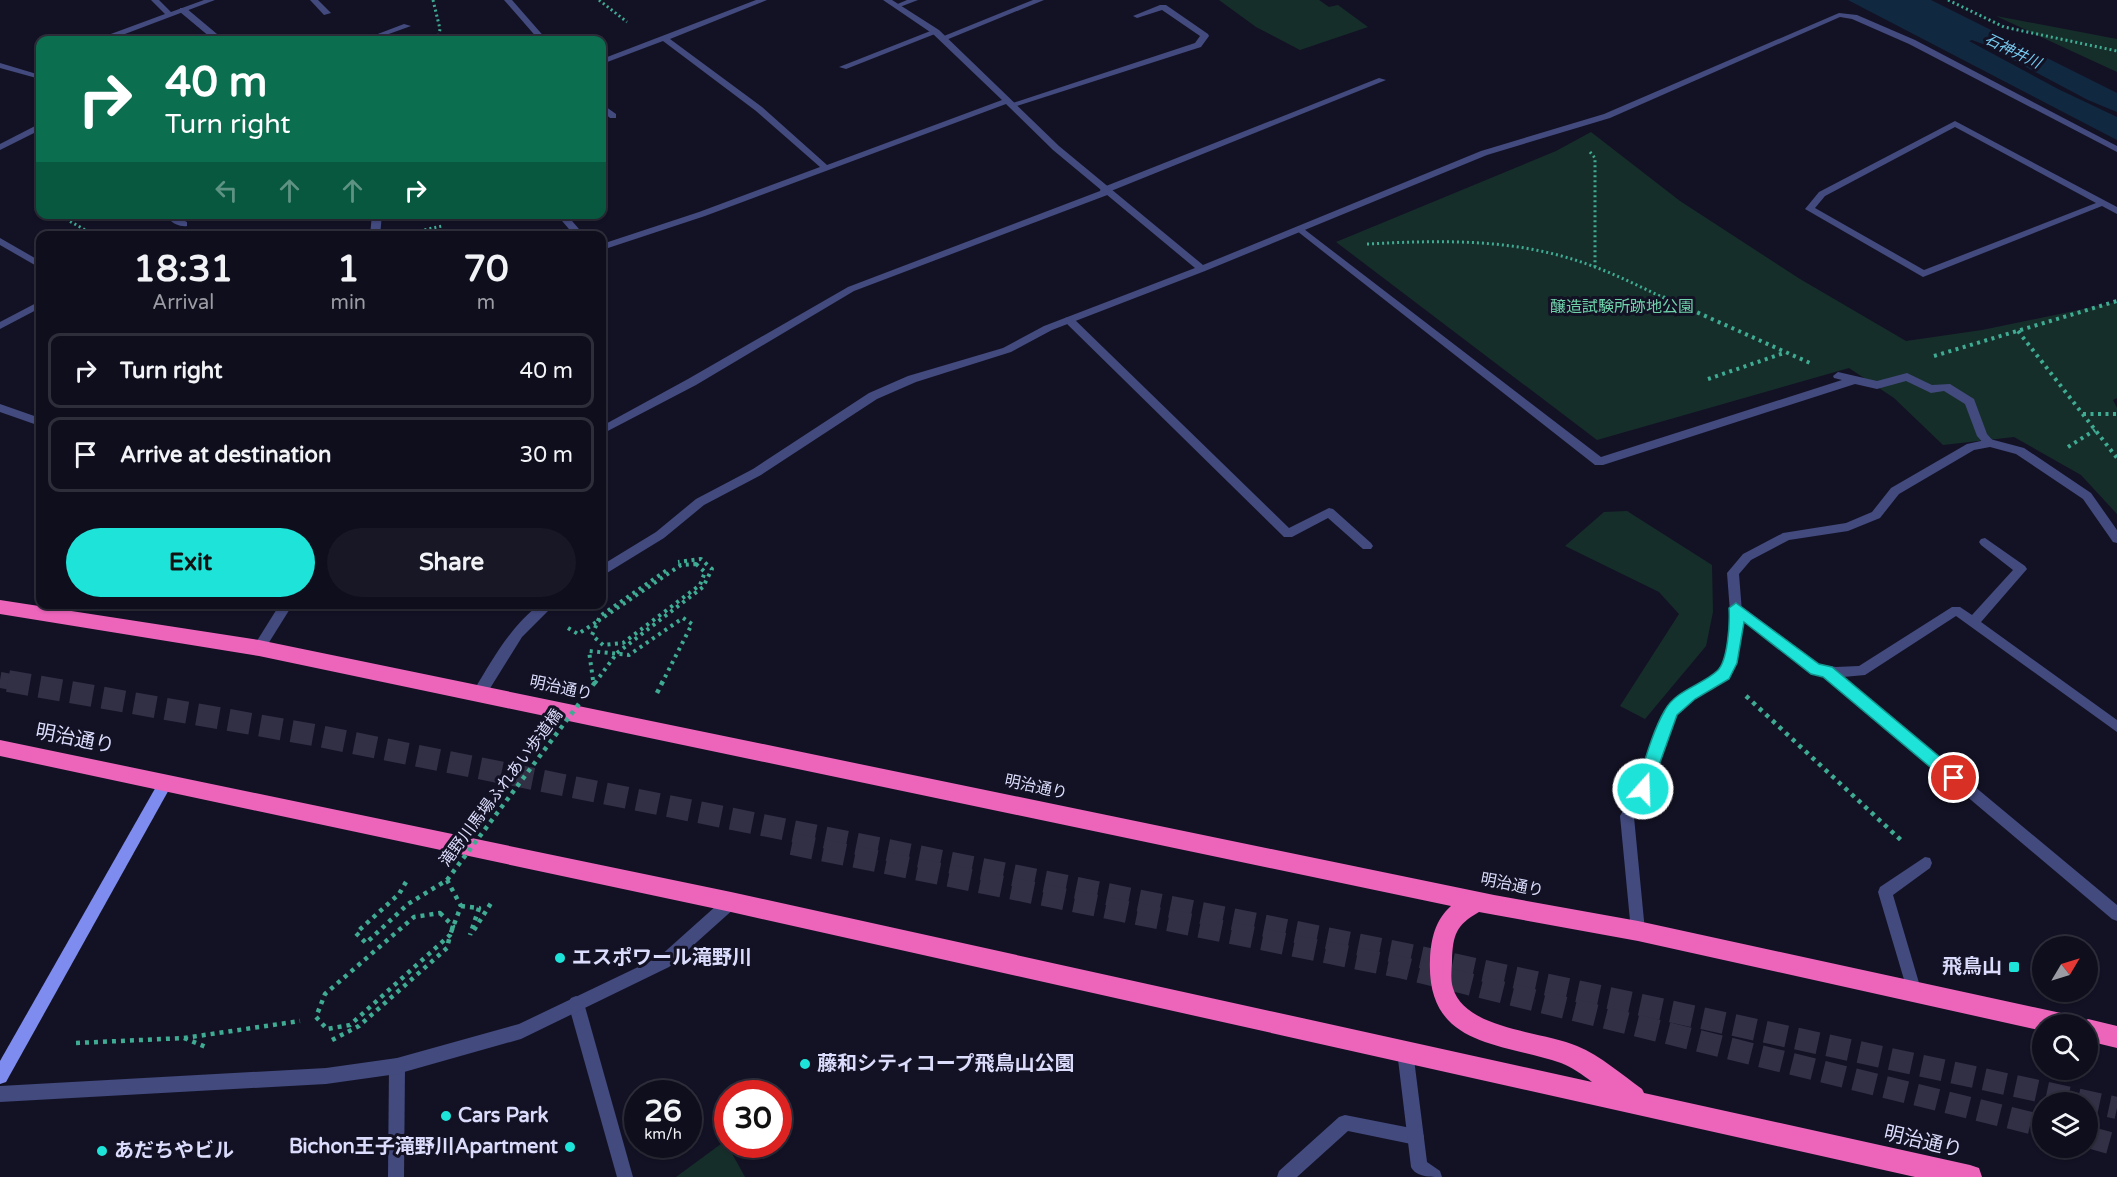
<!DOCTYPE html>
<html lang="en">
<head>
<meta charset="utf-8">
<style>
  body { margin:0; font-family:"Varela Round","Noto Sans JP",sans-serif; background:#171725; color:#f1f3f6; height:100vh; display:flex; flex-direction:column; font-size:22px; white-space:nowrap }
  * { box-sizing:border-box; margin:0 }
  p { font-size:20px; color:#9b9ca3 }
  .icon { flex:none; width:33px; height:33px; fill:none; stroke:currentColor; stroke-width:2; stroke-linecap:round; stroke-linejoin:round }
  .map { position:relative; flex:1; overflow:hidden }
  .details { position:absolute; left:36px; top:231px; width:570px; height:378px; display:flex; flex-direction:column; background:#0e0e1c; border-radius:12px; box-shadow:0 2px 4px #0004,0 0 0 2px #2e2e3b }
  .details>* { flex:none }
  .banner { position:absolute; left:36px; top:36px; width:570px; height:183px; border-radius:12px; box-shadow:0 2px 4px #0004,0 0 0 2px #2e2e3b; background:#0b6e4f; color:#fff; overflow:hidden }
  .needle { width:39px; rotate:52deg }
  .fabs { position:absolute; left:2032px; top:936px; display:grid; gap:12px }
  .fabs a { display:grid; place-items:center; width:66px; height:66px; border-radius:50%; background:#0e0e1c; box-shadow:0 2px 4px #0004,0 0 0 2px #2e2e3b; font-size:30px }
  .speed { position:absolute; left:624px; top:1080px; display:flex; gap:12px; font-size:30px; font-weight:700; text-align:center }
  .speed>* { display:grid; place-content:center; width:78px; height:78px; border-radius:50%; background:#0e0e1c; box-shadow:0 2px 4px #0004,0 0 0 2px #2e2e3b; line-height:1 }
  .speed small { font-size:15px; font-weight:400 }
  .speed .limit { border:9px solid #d22; background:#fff; color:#111 }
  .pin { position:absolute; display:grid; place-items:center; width:51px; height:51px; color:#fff; margin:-26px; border:3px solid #fff; border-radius:50%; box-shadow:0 2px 6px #0007 }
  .me { position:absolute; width:66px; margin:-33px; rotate:20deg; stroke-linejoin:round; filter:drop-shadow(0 0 4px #0008) }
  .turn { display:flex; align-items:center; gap:21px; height:126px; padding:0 30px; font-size:27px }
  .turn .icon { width:78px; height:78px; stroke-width:2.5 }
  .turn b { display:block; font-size:42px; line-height:51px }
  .lanes { display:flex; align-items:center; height:57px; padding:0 30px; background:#0003; justify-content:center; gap:30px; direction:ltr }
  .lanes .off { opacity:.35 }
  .eta { display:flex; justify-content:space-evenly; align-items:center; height:102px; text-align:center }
  .eta b { font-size:36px; font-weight:800; line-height:42px }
  .primary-button { display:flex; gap:12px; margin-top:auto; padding:12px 30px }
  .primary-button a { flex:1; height:69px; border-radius:36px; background:#1ee3d8; color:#111; font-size:24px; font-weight:800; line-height:69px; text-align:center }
  .primary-button a+a { background:#171725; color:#f1f3f6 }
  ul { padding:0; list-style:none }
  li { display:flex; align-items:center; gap:18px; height:75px; margin:0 12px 9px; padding:0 18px; border:3px solid #2e2e3b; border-radius:12px }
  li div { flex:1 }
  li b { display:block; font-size:22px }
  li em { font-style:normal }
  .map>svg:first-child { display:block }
  .green { fill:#162e2a }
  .water { fill:#112940 }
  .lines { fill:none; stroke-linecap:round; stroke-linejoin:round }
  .highway-tunnel-far1 { stroke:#313045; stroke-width:16; stroke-dasharray:16 8; stroke-linecap:butt }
  .highway-tunnel { stroke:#313045; stroke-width:22; stroke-dasharray:22 10; stroke-linecap:butt }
  .path-far2 { stroke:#3fab93; stroke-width:3; stroke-dasharray:2 3; stroke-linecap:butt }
  .path-far1 { stroke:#3fab93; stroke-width:4; stroke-dasharray:3 4.5; stroke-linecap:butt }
  .path { stroke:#3fab93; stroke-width:4.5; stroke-dasharray:4 5; stroke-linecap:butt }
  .lane { fill:#434a7e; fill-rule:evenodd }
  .street { fill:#434a7e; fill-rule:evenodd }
  .secondary { fill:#7e8cef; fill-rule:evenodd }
  .highway { fill:#ec65bb; fill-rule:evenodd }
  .path-bridge-far1 { stroke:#3fab93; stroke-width:4; stroke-dasharray:3 4.5; stroke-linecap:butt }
  .path-bridge { stroke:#3fab93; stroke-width:4.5; stroke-dasharray:4 5; stroke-linecap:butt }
  .route { fill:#1ee3d8; stroke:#14948c; stroke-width:1.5 }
  .poi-dot { fill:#1ee3d8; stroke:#131225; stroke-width:2 }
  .labels { text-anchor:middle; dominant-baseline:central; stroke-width:6; stroke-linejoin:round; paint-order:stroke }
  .far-water-label { font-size:15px; font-style:italic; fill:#76c9ee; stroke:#131225 }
  .park-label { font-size:16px; fill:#6fd2aa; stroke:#131225 }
  .street-label { font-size:16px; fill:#dbdcfb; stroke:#131225 }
  .near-street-label { font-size:20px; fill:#dbdcfb; stroke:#131225 }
  .near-poi-label { font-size:20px; font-weight:bold; fill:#dbdcfb; stroke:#131225; text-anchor:start }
</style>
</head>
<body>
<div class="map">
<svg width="2117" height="1177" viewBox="0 0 2117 1177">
  <rect width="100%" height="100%" fill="#131225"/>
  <!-- green -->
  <g class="green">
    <polygon points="1219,0 1319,0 1329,7 1338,5 1368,27 1300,50 1256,27"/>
    <polygon points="1996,16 2117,39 2117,72"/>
    <polygon points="1591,132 1680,201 1800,279 1906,341 1982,330 2117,302 2117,398 2113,400 2117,408 2117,514 2081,475 2014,437 1943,445 1894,398 1849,368 1597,440 1336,242 1556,151"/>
    <polygon points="1627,511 1712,565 1713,612 1706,646 1645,719 1620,706 1679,614 1659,592 1565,546 1604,512"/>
    <polygon points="725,1141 745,1177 676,1177"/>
  </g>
  <!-- water -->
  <polygon class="water" points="1848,0 1931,0 2117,93 2117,112 2088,100 1983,44 1972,40 1969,41 2058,89 2117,117 2117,140"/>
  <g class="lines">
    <!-- highway-tunnel-far1 -->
    <polyline class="highway-tunnel-far1" points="0,680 17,683"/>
    <!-- highway-tunnel -->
    <g class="highway-tunnel">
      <polyline points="8,681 314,735 1406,954 2117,1108"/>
      <polyline points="792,844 1404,968 2043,1126"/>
      <polyline points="2088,1137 2117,1145"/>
    </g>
    <!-- path-far2 -->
    <g class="path-far2">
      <polyline points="433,0 440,29 438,40"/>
      <polyline points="599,0 627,22"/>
      <polyline points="1948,0 2004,27 2117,51"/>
      <polyline points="1590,152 1595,158 1595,267"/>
      <polyline points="57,214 96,236"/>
      <polyline points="405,234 442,226"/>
      <path d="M1367,244C1445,240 1520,238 1595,267C1619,276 1643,288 1666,299"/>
    </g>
    <!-- path-far1 -->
    <g class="path-far1">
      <polyline points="1663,297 1810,363"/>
      <polyline points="2018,331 2117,458"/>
      <polyline points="1934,356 2117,301"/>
      <polyline points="1708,379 1784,353"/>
      <polyline points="2083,414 2117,414"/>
      <polyline points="2068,447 2095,430"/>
      <polygon points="696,564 705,572 700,585 623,643 603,645 592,635 598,621 681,565"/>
      <polyline points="598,621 600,616 667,570"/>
      <polyline points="568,628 578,634 598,621"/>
      <polyline points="617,653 703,587 712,569 701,559 678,562"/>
      <polyline points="593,680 589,651 629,655 683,618 692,624 662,683"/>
    </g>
    <!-- path -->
    <g class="path">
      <polyline points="657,693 663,681"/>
      <polyline points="1746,696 1903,842"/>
      <polyline points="406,882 399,894 356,933 366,943 408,904 447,880 461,906 450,935"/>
      <polyline points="461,906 479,908 470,935"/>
      <polygon points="440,913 453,926 450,935 350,1025 327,1029 316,1017 325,994 414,917"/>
      <polyline points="474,930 493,900"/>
      <polyline points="184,1038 206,1047"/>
      <polyline points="332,1040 359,1026 447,948 450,935"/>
      <polyline points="76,1043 184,1038 300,1021"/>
    </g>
    <!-- lane -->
    <g class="lane">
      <polygon points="310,0 318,0 331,13 324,15"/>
      <polygon points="504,0 512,0 547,40 539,40"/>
      <polygon points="907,0 918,0 897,8 893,6"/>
      <polygon points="1033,0 1044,0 946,40 939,38"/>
      <polygon points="1160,5 1166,5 1208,34 1209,36 1201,47 1014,107 1007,105 1195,43 1200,36 1162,10 1137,18 1133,16"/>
      <polygon points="180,8 186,8 217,34 219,40 211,40 210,37 180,12"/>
      <polygon points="404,24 411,26 372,40 362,40"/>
      <polygon points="933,30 940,32 846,69 839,67"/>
      <polygon points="1379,78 1386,80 1111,191 1110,194 854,291 696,385 602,434 602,426 688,379 848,287 1100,191 1101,188"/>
      <polygon points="602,104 616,114 616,118 610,118 602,111"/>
      <path d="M1955,121L2117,207V214L2102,206L1923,277L1805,209L1819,192ZM1955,127L2096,203L1924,270L1815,208L1825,196Z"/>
      <path d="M175,214H186L181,219L187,222V226C181,227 173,224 169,219Z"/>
      <polygon points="556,214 566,214 585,236 575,236"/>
      <polygon points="1300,226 1601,457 1842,380 1834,378 1833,376 1838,372 1877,381 1907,373 1932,385 1950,384 1974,399 1987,434 1995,443 1990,447 1986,446 1977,436 1965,404 1944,391 1931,393 1906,381 1877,389 1855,384 1603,465 1595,465 1297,231 1297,227"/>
      <polygon points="0,238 40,261 40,268 0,245"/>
      <polygon points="40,301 40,308 0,329 0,322"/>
      <polygon points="1069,317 1073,318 1289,528 1329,508 1333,509 1371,543 1373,546 1371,549 1363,549 1328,518 1292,537 1284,537 1065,322 1065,318"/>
      <polygon points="0,404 40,418 40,426 0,412"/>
      <polygon points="1985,538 2025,566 2027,569 1981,622 2117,720 2117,732 1956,616 1865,675 1843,677 2117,905 2117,921 2112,919 1823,675 1812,673 1732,611 1730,608 1732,605 1740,605 1819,664 1836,667 1859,666 1952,607 1960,607 1972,615 2013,570 1981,545 1979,542 1981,539"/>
      <polygon points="1925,857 1930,858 1932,863 1930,868 1893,895 1922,993 1920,998 1915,1000 1910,998 1908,993 1878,892 1880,887"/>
      <polygon points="576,996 581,998 584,1003 633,1177 617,1177 568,1003 571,998"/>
      <polygon points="397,1058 402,1061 405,1066 404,1177 388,1177 389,1066 392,1061"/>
      <polygon points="1345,1115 1416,1129 1422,1131 1424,1137 1422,1143 1416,1145 1348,1131 1297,1177 1277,1177 1279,1171 1339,1117"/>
    </g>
    <!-- street -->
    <g class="street">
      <polygon points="151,0 159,0 171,12 204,0 215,0 109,40 99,40 100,38 165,14"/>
      <polygon points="756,0 767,0 670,39 762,107 827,165 1002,100 933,34 883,0 892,0 939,30 1059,146 1203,265 1481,151 1604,114 1839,13 1857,15 1915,40 2117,146 2117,152 1909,44 1852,19 1840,17 1610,118 1487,155 1205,271 1052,330 1011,352 916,382 877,399 761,475 704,505 664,538 602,576 602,565 656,532 696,499 753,469 869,393 908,376 1003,348 1044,326 1195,268 1053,150 1006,104 705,216 602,250 602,244 699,212 820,167 756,111 663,41 602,64 602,59"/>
      <polygon points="0,63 40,75 40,79 0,68"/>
      <polygon points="37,125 40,125 40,130 0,150 0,144"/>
      <polygon points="372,214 382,214 380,236 370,236"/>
      <polygon points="1990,439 2024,448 2091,493 2117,530 2117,543 2113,542 2083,499 2016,454 1990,447 1974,450 1899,494 1880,518 1848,531 1789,540 1751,560 1739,574 1743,625 1736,663 1727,679 1695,699 1676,715 1650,789 1634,817 1645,931 1643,936 1638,938 1633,936 1631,931 1620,816 1637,787 1666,708 1685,691 1719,671 1724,662 1731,625 1727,573 1743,554 1783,533 1846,523 1872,512 1891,488 1967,444"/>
      <polygon points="280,604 293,604 263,652 255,652 253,648 255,644"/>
      <path d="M540,604H555L522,637L484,698L479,699L474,698L473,694L474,690C493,659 510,627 540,604Z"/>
      <polygon points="731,895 736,897 738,902 736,907 669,967 521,1039 397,1074 326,1084 0,1102 0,1086 326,1068 397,1058 519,1024 659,957 726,897"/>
      <path d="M1405,1043L1410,1046L1413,1051L1427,1162L1440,1171L1442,1177C1430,1177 1416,1177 1411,1167L1397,1051L1400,1046Z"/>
    </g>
    <!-- secondary -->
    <polygon class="secondary" points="166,776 171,778 173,782 171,786 6,1082 0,1084 0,1061 161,778"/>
    <!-- highway -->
    <g class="highway">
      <path d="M0,600L259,640L1494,895L1638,921L2061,1013L2069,1016L2072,1024H2043V1031L1638,941L1479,912C1456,925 1453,935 1452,960C1452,969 1450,979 1453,988C1465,1030 1543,1031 1577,1046C1601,1056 1621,1074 1642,1089L1644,1093L1970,1165L1979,1168L1982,1177H1915L731,912L0,756V740L731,892L1592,1082C1583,1075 1572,1067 1561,1063C1499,1042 1426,1047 1430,959C1431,939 1435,920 1451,906L259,656L0,614Z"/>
      <polygon points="2088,1019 2117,1026 2117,1048 2088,1041 2088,1024 2079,1024"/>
    </g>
    <!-- path-bridge-far1 -->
    <polyline class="path-bridge-far1" points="595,683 617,653"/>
    <!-- path-bridge -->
    <polyline class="path-bridge" points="447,880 596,681"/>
  </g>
  <!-- route -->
  <path class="route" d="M1736,603L1819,664L1832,667L1959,773L1961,778L1959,782L1954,784L1948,782L1823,677L1811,674L1744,622L1737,663L1729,679L1695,699L1677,715L1649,793L1643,795L1638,793L1636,789C1644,764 1652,732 1665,710C1676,690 1702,685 1717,671C1728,662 1730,622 1729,608Z"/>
  <!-- markers -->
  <g class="poi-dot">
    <circle cx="560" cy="958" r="6"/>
    <rect x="2008" y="961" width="12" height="12" rx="3"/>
    <circle cx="805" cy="1064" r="6"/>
    <circle cx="446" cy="1116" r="6"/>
    <circle cx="570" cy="1147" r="6"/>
    <circle cx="102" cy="1151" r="6"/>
  </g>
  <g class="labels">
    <!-- far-water labels -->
    <g class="far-water-label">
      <text transform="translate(2013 51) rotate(26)">石神井川</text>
    </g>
    <!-- park labels -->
    <g class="park-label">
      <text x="1622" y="307">醸造試験所跡地公園</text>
    </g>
    <!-- street labels -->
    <g class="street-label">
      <text transform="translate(561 688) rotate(12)">明治通り</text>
      <text transform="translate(1036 787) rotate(12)">明治通り</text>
      <text transform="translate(501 788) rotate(-53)">滝野川馬場ふれあい歩道橋</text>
      <text transform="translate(1512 885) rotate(11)">明治通り</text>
    </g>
    <!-- near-street labels -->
    <g class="near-street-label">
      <text transform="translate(75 739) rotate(11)">明治通り</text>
      <text transform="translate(1923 1142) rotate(13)">明治通り</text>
    </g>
    <!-- near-poi labels -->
    <g class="near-poi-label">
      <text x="572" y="958">エスポワール滝野川</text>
      <text x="2002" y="967" text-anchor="end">飛鳥山</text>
      <text x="817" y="1064">藤和シティコープ飛鳥山公園</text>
      <text x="458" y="1116">Cars Park</text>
      <text x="558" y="1147" text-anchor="end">Bichon王子滝野川Apartment</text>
      <text x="114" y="1151">あだちやビル</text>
    </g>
  </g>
</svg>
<div class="fabs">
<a><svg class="needle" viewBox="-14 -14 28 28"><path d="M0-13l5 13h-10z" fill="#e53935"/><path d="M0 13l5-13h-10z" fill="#9b9ca3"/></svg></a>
<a><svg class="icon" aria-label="search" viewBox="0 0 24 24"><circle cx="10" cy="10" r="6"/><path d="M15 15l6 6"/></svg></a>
<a><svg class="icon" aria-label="layers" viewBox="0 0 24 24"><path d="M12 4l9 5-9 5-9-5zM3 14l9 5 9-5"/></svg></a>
</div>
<div class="speed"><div>26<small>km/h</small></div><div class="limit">30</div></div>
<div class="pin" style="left:1954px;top:778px;background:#d93025"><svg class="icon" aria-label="arrive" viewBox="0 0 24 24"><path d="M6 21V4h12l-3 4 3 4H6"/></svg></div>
<svg class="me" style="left:1643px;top:789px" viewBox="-20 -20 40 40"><circle r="17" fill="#1ee3d8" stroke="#fff" stroke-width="3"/><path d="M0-11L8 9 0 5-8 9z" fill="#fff"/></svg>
<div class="banner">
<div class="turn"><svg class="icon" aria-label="right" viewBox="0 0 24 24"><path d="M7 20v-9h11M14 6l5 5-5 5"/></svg><div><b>40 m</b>Turn right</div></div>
<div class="lanes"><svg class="icon off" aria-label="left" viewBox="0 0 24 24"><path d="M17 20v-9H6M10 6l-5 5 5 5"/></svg><svg class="icon off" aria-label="ahead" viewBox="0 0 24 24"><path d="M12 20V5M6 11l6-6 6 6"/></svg><svg class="icon off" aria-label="ahead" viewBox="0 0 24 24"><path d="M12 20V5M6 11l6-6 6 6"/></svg><svg class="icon" aria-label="right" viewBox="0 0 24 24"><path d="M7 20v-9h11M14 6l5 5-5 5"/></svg></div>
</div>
<section class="details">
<div class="eta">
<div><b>18:31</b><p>Arrival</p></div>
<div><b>1</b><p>min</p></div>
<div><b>70</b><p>m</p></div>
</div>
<ul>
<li><svg class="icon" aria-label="right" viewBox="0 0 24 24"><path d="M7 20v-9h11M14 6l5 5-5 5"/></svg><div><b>Turn right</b></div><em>40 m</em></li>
<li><svg class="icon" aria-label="arrive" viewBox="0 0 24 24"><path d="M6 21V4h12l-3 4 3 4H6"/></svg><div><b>Arrive at destination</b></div><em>30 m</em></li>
</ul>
<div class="primary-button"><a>Exit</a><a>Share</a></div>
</section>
</div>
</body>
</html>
